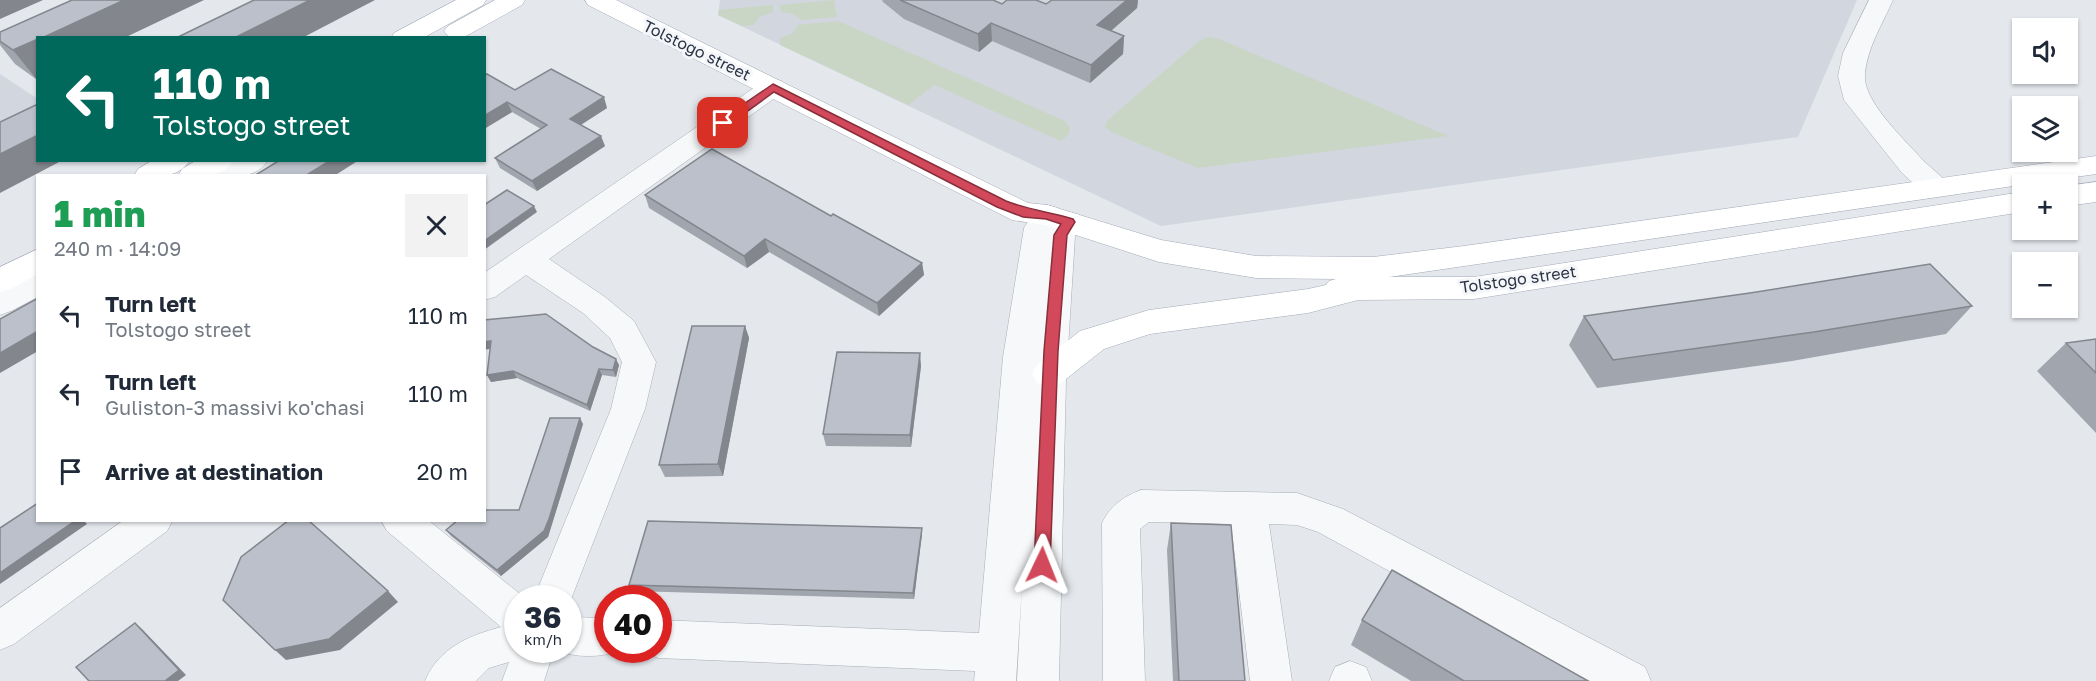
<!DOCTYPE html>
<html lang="en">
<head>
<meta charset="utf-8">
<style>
  body { margin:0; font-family:"Golos Text",sans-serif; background:#f2f2f3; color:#1f2937; height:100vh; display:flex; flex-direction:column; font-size:22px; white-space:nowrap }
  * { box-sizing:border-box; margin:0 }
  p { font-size:20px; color:#747a83 }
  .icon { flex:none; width:33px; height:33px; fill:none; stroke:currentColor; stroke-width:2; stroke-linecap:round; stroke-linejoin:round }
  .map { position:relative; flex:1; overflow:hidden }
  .details { position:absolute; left:36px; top:174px; width:450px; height:348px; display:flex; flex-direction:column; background:#fff; border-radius:0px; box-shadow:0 2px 4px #0004 }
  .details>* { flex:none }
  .guide { position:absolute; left:36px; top:36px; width:450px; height:126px; border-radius:0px; box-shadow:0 2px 4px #0004; background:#00695c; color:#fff; overflow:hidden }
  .fabs { position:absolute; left:2012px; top:18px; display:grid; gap:12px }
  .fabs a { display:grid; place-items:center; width:66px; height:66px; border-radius:0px; background:#fff; box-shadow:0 2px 4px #0004; font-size:30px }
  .speed { position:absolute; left:504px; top:585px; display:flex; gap:12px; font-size:30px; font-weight:700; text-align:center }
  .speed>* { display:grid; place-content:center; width:78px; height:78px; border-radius:50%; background:#fff; box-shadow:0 2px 4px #0004; line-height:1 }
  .speed small { font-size:15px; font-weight:400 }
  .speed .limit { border:9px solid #d22; background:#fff; color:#111 }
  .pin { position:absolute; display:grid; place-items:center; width:51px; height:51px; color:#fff; margin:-26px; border-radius:12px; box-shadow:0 3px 9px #0006 }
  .me { position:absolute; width:66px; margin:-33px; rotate:2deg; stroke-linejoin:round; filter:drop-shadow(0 0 4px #0008) }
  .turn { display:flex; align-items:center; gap:21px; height:126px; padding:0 18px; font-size:27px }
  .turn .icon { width:78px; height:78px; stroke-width:2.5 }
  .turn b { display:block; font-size:42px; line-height:51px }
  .round { display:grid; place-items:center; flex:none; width:63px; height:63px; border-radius:0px; background:#f2f2f3 }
  .head { display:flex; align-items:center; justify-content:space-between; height:102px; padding:0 18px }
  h1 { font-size:36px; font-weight:800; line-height:45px; color:#1e9e55 }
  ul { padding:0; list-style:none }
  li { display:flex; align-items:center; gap:18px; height:78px; padding:0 18px }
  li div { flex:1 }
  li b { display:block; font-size:22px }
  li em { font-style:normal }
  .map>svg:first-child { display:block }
  .built { fill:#d2d6de }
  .green { fill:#c9d6c5 }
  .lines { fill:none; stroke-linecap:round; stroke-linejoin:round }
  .minor-casing { stroke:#a9aeb7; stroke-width:1 }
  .major-casing { stroke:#a3abb8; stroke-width:1 }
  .minor { fill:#f7f8fa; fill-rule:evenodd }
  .major { fill:#fff; fill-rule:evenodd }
  .wall { fill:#a1a5ae }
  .shaded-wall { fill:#83868d }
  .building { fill:#bbc0ca; stroke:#83868d; stroke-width:1.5 }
  .route { fill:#d1495b; stroke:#882f3b; stroke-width:1.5 }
  .labels { text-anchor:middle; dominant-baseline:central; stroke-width:6; stroke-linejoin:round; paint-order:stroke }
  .street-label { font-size:16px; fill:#2b3445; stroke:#f4f6f9 }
</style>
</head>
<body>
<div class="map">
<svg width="2096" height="681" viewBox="0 0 2096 681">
  <rect width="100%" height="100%" fill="#e4e7ec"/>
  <!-- built -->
  <g class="built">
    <polygon points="720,0 1857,0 1798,137 1161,226 718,15"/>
    <polygon points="0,74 38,99 37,117 0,135"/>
  </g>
  <!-- green -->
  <g class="green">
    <polygon points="834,0 837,17 802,20 793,14 781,12 780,5"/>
    <polygon points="773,5 773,12 759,17 754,25 742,26 718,15 719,10"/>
    <polygon points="838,21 1065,121 1070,128 1069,134 1061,141 935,85 908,105 780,45 780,38 793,33 798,25"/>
    <polygon points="1208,37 1219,39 1448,136 1198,168 1111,132 1105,126 1108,120 1199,41"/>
  </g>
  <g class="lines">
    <!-- minor casing -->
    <g class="minor-casing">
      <g id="minor">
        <path d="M1869,0H1893C1883,23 1867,48 1865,74C1862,100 1903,138 1920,157C1930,168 1942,175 1950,187L1945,194L1935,197L1925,194L1902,173L1844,100L1838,76L1843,53Z"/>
        <polygon points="773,79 782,81 786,87 782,93 549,259 605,297 634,321 656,362 645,409 568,607 568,598 534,598 611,409 622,362 610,338 583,313 526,275 495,297 484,300 484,273 764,81"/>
        <path d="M232,160H268C256,180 233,176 213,176L217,169Z"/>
        <polygon points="1047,205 1058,208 1061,214 1069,212 1080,215 1084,222 1075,236 1066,380 1059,681 1017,681 1022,586 1016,681 974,681 975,671 658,658 644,652 642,650 658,650 658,620 979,633 1003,357 1024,228 1036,208"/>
        <polygon points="38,271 38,297 11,311 0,315 0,289"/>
        <path d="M1141,490L1297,493L1343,509L1645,667L1651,681H1590L1318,532L1297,525L1269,524L1292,681H1250L1231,524L1149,522L1140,529L1145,681H1103L1102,523C1110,506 1124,496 1141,490Z"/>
        <polygon points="124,520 173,520 167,531 14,644 0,650 0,608"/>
        <path d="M381,520H428L525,598H518V650H554L544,681H502L509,662L489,668L476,681H425C439,648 468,636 501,627L387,531Z"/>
        <path d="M568,617L608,618V650H622C601,658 576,658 555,650H568Z"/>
        <polygon points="1350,661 1366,667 1372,681 1329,681 1335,667"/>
      </g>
    </g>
    <!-- major casing -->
    <g class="major-casing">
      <g id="major">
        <polygon points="456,0 486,0 483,5 423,38 391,38 394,33"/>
        <polygon points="495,0 525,0 522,5 466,36 448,36 444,31 448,26"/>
        <polygon points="585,0 616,0 1028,203 1047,205 1161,240 1256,256 1373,257 1464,246 2096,156 2096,174 1389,277 1474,277 2022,192 2022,212 1474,299 1358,300 1308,313 1150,334 1104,349 1061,383 1049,387 1037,383 1032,374 1037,365 1080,331 1149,310 1308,289 1326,285 1329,281 1336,279 1256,278 1159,262 1045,225 1012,220 588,5"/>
        <path d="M153,160H190C178,180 154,176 134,176L138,169Z"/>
        <path d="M197,160H234C222,180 198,176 178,176L182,169Z"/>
        <polygon points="2096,182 2096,202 2067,206 2067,186"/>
        <polygon points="38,249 38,274 11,289 0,292 0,267"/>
      </g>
    </g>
    <!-- minor -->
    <use href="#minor" class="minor"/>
    <!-- major -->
    <use href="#major" class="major"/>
  </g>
  <!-- wall -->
  <g class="wall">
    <polygon points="882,0 993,0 1002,4 1046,4 1052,0 1138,0 1137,8 1111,31 1124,36 1123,54 1090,83 992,41 979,52 904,19 883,2"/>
    <polygon points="0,32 36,79 15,64 0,45"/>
    <polygon points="515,90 607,108 581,125 605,146 537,191 500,168 495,158 541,129 512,112 484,129"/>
    <polygon points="645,195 831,216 922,263 924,275 879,316 769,252 747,268 649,208"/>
    <polygon points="1972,306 1946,334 1792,361 1597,388 1569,345 1584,316"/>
    <polygon points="484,320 619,365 616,377 602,375 590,411 517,378 491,382 487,375 490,348 484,350"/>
    <polygon points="745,326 749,338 723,476 665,477 659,465"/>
    <polygon points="2096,339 2096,433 2037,371 2066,343"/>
    <polygon points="921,366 911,447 826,446 823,434"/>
    <polygon points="583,424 548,537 501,576 451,536 446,530 519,510"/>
    <polygon points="1171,523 1245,681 1173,681 1167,550"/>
    <polygon points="922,534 914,599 632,591 629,585"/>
    <polygon points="1362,620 1588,681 1411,681 1351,645"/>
  </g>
  <!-- shaded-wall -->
  <g class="shaded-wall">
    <polygon points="0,0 43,0 0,19"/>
    <polygon points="124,0 204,0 124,38 42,38"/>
    <polygon points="310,0 375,0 302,38 234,38"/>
    <polygon points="1127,0 1138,0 1137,8 1097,43 1097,25"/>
    <polygon points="991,23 992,41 979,52 978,34"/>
    <polygon points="1124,36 1123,54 1090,83 1091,65"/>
    <polygon points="38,39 38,78 36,79 13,50"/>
    <polygon points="604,97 607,108 574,129 570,119"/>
    <polygon points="507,102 512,112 484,129 484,116"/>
    <polygon points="38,135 38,160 63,160 0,193 0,154"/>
    <polygon points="601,136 605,146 537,191 532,181"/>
    <polygon points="331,160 359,160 334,176 305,176"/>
    <polygon points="534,206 537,212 484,250 484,241"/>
    <polygon points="765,239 769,252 747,268 744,256"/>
    <polygon points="922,263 924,275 879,316 877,303"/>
    <polygon points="745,326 749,338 723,476 718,464"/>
    <polygon points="38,331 38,351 0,373 0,353"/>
    <polygon points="491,341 494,348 484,350 484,342"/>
    <polygon points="920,353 921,366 911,447 910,435"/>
    <polygon points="616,359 619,365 616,377 613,370"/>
    <polygon points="599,369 602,375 590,411 587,405"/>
    <polygon points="513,371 517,378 491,382 487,375"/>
    <polygon points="580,418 583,424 548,537 501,576 497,570"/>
    <polygon points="76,520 83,520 87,524 0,584 0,573"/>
    <polygon points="922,528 922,534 914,599 913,593"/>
    <polygon points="388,591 398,602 340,650 286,660 275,650"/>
    <polygon points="135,623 142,629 186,675 178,681 165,681"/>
  </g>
  <!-- building -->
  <g class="building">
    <polygon points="72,0 124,0 42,38 38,38 38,39 13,50 0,41 0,32"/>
    <polygon points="254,0 310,0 234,38 176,38"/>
    <polygon points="900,0 993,0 1002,4 1007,0 1036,0 1046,4 1052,0 1127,0 1097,25 1124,36 1091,65 991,23 978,34"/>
    <polygon points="551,69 604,97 570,119 601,136 532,181 495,158 547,125 507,102 484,116 484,76 487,74 515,90"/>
    <polygon points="38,104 38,135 0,154 0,122"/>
    <polygon points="712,149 831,216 833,214 922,263 877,303 765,239 744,256 645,195"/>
    <polygon points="280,160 331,160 305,176 254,176"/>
    <polygon points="507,190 534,206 484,241 484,205"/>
    <polygon points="1930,264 1972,306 1814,332 1613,360 1584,316 1750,293"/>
    <polygon points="38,298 38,331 0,353 0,319"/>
    <polygon points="546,314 593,347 616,359 613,370 599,369 587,405 513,371 487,375 491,341 484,342 484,320"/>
    <polygon points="692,326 745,326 718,464 659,465"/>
    <polygon points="2096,339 2096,373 2066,343"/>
    <polygon points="837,352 920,353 910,435 823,434"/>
    <polygon points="550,418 580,418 549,519 544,531 497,570 446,530 458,520 484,520 484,510 519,510"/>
    <polygon points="38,503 38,520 76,520 0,573 0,528"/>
    <polygon points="289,520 308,520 388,591 329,639 275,650 223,600 241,557"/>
    <polygon points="648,521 922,528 913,593 629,585"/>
    <polygon points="1171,523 1231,525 1245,681 1179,681"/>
    <polygon points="1392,570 1588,681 1464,681 1362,620"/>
    <polygon points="135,623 179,670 165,681 89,681 76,667"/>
  </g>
  <!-- route -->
  <path class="route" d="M773,84L1006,201C1028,210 1051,212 1073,219L1075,222L1067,235L1058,351L1050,565L1047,570L1042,572L1036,570L1034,565L1044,351L1054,235L1061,224L1046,219L1023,217L997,207L774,92L727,126H719V121Z"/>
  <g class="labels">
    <!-- street labels -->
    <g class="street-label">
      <text transform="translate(697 50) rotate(26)">Tolstogo street</text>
      <text transform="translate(1518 279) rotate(-8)">Tolstogo street</text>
    </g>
  </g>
</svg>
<div class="fabs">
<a><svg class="icon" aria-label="sound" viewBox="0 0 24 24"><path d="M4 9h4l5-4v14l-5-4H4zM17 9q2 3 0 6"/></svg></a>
<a><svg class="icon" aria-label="layers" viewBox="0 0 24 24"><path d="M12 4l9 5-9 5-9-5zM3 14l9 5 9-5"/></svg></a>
<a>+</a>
<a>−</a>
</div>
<div class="speed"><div>36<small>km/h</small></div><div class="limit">40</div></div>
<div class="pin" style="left:723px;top:123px;background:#d93025"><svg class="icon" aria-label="arrive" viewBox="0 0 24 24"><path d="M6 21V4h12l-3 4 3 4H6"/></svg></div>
<svg class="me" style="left:1042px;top:565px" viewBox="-20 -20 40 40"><path d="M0-17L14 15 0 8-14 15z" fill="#d1495b" stroke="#fff" stroke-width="4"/></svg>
<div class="guide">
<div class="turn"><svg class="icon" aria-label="left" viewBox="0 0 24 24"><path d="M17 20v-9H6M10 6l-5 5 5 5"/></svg><div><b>110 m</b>Tolstogo street</div></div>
</div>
<section class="details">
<div class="head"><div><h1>1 min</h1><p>240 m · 14:09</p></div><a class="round"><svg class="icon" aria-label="close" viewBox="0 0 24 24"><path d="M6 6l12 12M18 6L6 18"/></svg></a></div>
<ul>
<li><svg class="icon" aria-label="left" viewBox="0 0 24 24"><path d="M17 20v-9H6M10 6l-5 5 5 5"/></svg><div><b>Turn left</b><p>Tolstogo street</p></div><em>110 m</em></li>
<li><svg class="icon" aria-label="left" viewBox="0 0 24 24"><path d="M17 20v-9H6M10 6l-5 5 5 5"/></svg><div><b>Turn left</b><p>Guliston-3 massivi ko'chasi</p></div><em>110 m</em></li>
<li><svg class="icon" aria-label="arrive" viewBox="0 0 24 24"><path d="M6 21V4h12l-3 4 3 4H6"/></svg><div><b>Arrive at destination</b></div><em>20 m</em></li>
</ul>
</section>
</div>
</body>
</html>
